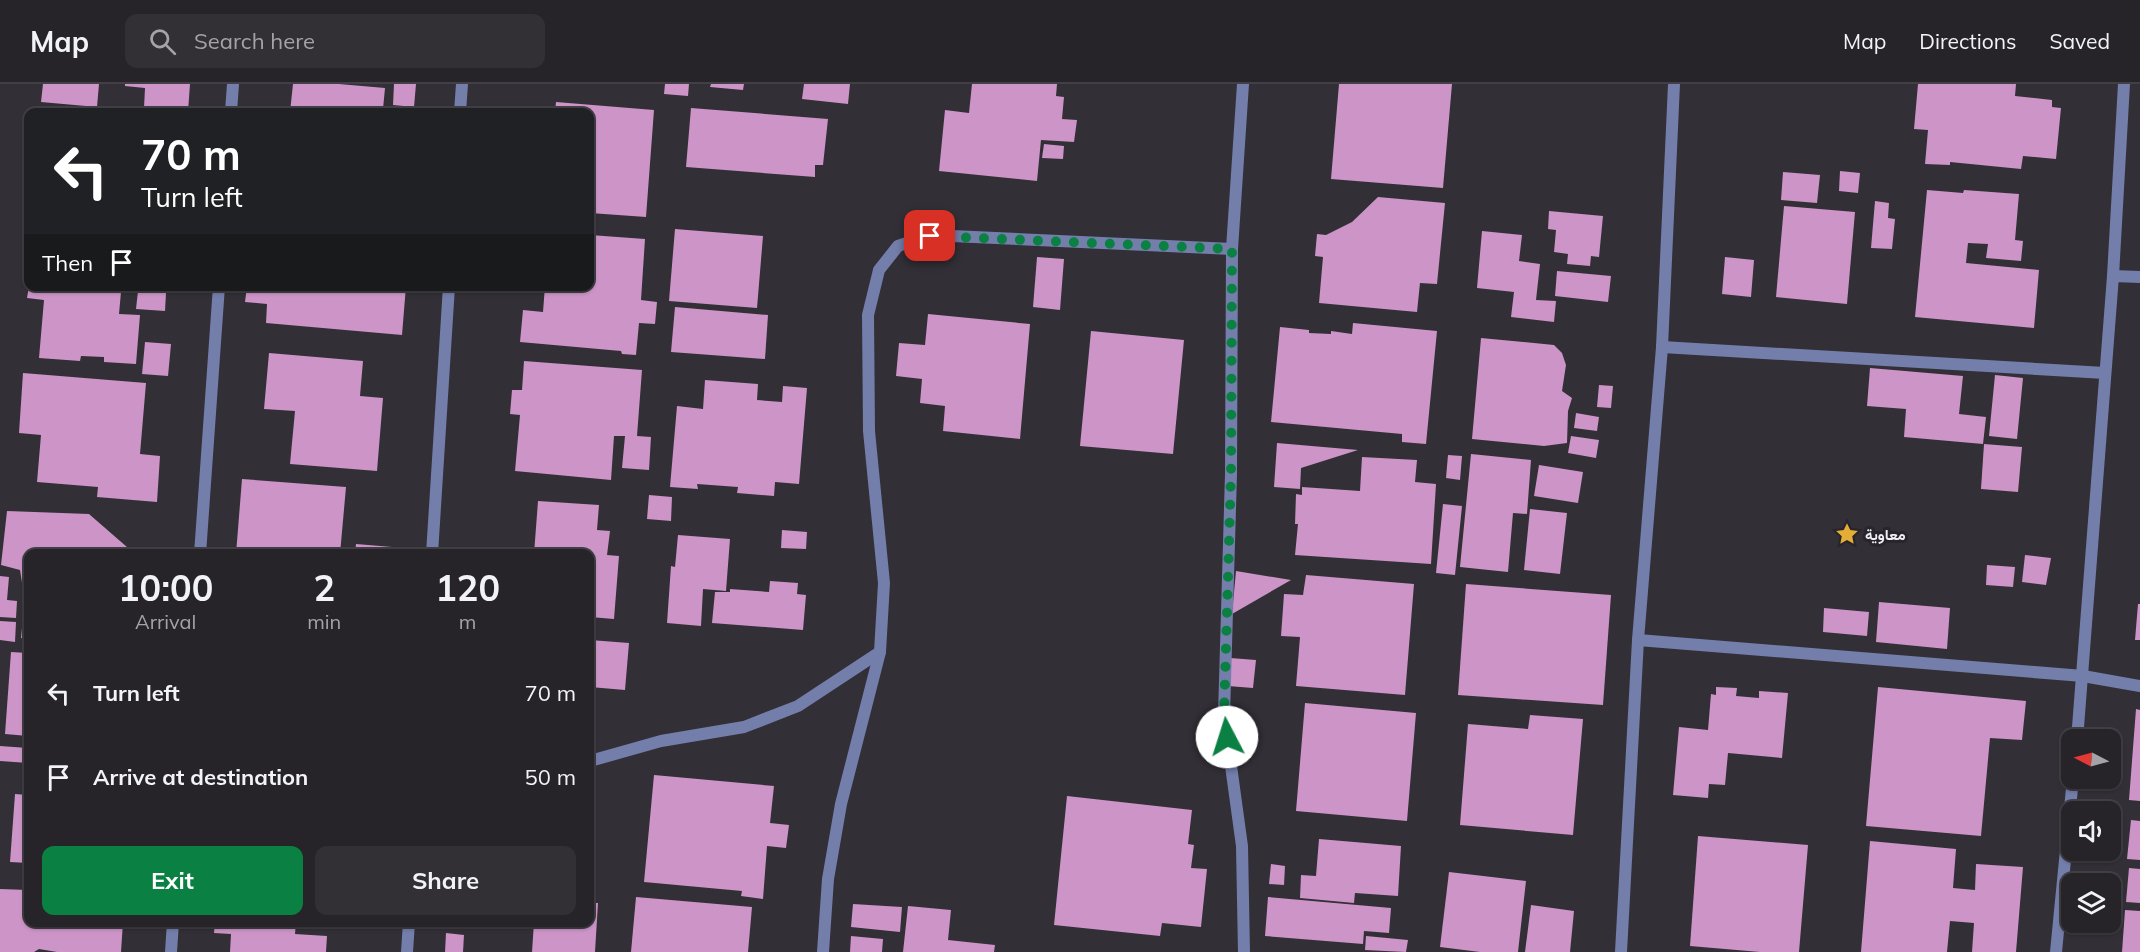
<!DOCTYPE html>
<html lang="en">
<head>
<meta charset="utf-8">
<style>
  body { margin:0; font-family:Mulish,Vazirmatn,sans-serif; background:#322f35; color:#f1f3f6; height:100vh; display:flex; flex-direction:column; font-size:22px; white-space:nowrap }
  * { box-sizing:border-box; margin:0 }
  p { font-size:20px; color:#a4a4a8 }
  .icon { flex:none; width:33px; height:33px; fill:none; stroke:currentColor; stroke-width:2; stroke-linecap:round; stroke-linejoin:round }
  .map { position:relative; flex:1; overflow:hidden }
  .panel { position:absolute; left:24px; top:465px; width:570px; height:378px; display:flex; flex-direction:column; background:#262329; border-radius:12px; box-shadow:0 2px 4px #0004,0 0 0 2px #424046 }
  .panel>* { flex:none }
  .hud { position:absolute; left:24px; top:24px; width:570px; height:183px; border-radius:12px; box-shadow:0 2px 4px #0004,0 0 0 2px #424046; background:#202124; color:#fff; overflow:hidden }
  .needle { width:39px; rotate:276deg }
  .controls { position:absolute; left:2061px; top:645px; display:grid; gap:12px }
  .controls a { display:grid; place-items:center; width:60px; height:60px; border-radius:12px; background:#262329; box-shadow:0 2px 4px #0004,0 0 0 2px #424046; font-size:30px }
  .pin { position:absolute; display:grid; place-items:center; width:51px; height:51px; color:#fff; margin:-26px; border-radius:12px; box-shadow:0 3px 9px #0006 }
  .me { position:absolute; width:66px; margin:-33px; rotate:355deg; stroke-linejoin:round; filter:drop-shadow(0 0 4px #0008) }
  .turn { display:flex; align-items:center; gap:21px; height:126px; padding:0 18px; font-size:27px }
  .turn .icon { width:78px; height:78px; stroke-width:2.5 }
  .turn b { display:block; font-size:42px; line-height:51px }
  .then { display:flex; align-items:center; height:57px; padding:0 18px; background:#0003; gap:12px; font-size:22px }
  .eta { display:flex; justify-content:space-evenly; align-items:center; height:102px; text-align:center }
  .eta b { font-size:36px; font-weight:700; line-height:42px }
  .action { display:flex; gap:12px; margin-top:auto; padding:12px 18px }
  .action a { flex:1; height:69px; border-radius:12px; background:#0b8043; color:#fff; font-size:24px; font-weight:700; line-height:69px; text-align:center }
  .action a+a { background:#322f35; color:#f1f3f6 }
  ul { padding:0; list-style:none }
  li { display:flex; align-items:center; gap:18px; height:84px; padding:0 18px }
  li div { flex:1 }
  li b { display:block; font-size:22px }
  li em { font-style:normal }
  header { display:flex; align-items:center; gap:36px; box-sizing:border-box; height:84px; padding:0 30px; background:#262329; border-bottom:2px solid #424046 }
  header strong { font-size:28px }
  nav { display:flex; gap:33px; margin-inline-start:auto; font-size:21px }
  .search { width:420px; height:54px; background:#322f35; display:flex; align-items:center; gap:15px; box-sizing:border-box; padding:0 21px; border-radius:12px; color:#a4a4a8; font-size:22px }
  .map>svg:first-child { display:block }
  .building { fill:#cc94c7 }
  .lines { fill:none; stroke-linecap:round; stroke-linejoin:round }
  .street { stroke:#737eab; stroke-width:12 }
  .route { stroke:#0b8043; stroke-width:10; stroke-dasharray:0 18 }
  .labels { text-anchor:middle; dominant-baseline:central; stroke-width:6; stroke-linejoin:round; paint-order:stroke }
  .poi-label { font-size:15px; font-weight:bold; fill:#f1eff4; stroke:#28252d; text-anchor:start }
</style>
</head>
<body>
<header>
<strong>Map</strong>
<div class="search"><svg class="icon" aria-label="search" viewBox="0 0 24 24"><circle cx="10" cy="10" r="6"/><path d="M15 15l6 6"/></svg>Search here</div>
<nav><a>Map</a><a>Directions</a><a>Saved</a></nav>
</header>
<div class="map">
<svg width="2140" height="868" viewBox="0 0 2140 868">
  <rect width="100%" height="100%" fill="#322f37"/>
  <!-- building -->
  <g class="building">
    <polygon points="43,0 99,0 97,23 41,18"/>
    <polygon points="125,0 190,0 188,28 144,24 145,4 125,2"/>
    <polygon points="293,0 339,0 385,4 383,25 392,26 392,28 290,28"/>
    <polygon points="394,0 416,0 414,23 393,21"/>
    <polygon points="665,0 689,0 688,12 664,10"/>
    <polygon points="711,0 744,0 743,6 710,3"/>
    <polygon points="804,0 850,0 848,20 802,15"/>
    <polygon points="972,0 1057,0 1056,12 1064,13 1062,35 1077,36 1074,58 1041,56 1037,97 939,87 945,26 969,29"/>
    <polygon points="1339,0 1452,0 1443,104 1331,95"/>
    <polygon points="1918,0 2016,0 2015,12 2052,16 2052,23 2061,24 2056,75 2023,72 2021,85 1950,78 1950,81 1925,80 1928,46 1914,45"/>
    <polygon points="556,18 654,26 646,133 590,129 590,28 555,28"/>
    <polygon points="691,24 828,35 823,81 815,81 815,93 686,83"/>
    <polygon points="1044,60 1064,62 1063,75 1042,74"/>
    <polygon points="1840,87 1860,89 1858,109 1839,107"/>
    <polygon points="1783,88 1820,91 1817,119 1781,116"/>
    <polygon points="1927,106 1963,109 1964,106 2019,110 2015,156 2023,157 2021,177 1986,174 1988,160 1968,159 1966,179 2039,186 2034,244 1915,233"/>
    <polygon points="1378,113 1445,119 1437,200 1420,199 1417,228 1319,219 1323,173 1315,172 1317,150 1326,151 1352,138"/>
    <polygon points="1875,117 1889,119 1888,134 1895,135 1892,165 1871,164"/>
    <polygon points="1784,122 1855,128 1847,220 1776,213"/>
    <polygon points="1549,127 1603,132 1599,173 1591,172 1590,182 1567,180 1568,170 1554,168 1556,146 1548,145"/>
    <polygon points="675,145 763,152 757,224 669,217"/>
    <polygon points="1482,147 1522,151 1519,177 1540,180 1536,216 1556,217 1554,238 1511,233 1514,208 1477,204"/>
    <polygon points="590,151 645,155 641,216 657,218 655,240 639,239 636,271 622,270 621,267 520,258 523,226 543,228 545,202 590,202"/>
    <polygon points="1037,173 1064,175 1060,226 1033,223"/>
    <polygon points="1725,173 1754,176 1751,213 1722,210"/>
    <polygon points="1557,187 1611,192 1608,218 1555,212"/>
    <polygon points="29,202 135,202 135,208 121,208 119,230 140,231 136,280 104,278 104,273 81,272 80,277 39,274 44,216 27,214"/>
    <polygon points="247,202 406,202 402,251 266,239 267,220 245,218"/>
    <polygon points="138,207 166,209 165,227 136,225"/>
    <polygon points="675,223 768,231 765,275 671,268"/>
    <polygon points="928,230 1030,240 1020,355 943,347 945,322 920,319 922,295 896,292 899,259 925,261"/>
    <polygon points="1353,239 1437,247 1426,360 1402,358 1402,350 1271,338 1280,243 1309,246 1309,249 1331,250 1331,247 1352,250"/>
    <polygon points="1091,247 1184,256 1173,370 1080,362"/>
    <polygon points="1481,254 1554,261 1562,269 1566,281 1562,307 1572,314 1568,327 1567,359 1544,362 1472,355"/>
    <polygon points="145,258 171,260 168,292 142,290"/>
    <polygon points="269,269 363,277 360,312 383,314 377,387 290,380 295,327 264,325"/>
    <polygon points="524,277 642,286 637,352 651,353 649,386 622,384 625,352 614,352 611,396 515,387 520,331 510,330 512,306 522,306"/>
    <polygon points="1870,284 1963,292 1959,330 1986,333 1983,360 1904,353 1906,325 1867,322"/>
    <polygon points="23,289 146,299 140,370 160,372 157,418 97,413 98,403 37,398 41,351 19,349"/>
    <polygon points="1995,291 2023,294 2017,355 1989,352"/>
    <polygon points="705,296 758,300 757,316 782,318 783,302 807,304 799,400 775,398 774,412 737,409 738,403 697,400 698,405 670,403 677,322 703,325"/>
    <polygon points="1599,301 1613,302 1611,324 1597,323"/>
    <polygon points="1576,329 1599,333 1597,347 1574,344"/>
    <polygon points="1571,352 1599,356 1596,374 1568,369"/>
    <polygon points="1277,359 1358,366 1301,384 1300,405 1274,403"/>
    <polygon points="1984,360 2022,363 2018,408 1981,405"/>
    <polygon points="1471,370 1531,376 1527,430 1513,429 1508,488 1460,483"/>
    <polygon points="1448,371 1462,372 1460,396 1446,394"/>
    <polygon points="1362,373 1417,376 1415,398 1436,400 1431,480 1295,471 1298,440 1295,440 1296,410 1302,411 1302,403 1360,407"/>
    <polygon points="1539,381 1583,388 1578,419 1534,412"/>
    <polygon points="242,395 346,403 340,470 236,470"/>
    <polygon points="649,411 672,413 671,437 647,435"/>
    <polygon points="538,417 599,421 597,446 610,447 607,471 619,472 614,535 590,533 590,470 534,470"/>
    <polygon points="1443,420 1462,422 1455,491 1436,489"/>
    <polygon points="1530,425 1567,429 1560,490 1524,486"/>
    <polygon points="7,427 89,430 135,470 28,470 28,524 26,524 20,486 1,481"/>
    <polygon points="782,446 807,448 806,465 781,464"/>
    <polygon points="678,451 730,455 726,507 703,505 701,542 667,539 671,482 675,483"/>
    <polygon points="356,460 392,463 391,470 355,470"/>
    <polygon points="2025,471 2051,474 2046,501 2022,498"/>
    <polygon points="1987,481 2015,483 2013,503 1986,501"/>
    <polygon points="1236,487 1291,496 1232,530"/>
    <polygon points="1306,491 1414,500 1405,611 1296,602 1300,553 1281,552 1284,510 1303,511"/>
    <polygon points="0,492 9,493 7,516 17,517 16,534 0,533"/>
    <polygon points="770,497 798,499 797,510 806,511 803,546 712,539 715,508 730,508 730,505 769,508"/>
    <polygon points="1466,500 1611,511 1603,621 1458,611"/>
    <polygon points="1879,518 1950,524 1947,565 1876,558"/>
    <polygon points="2138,520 2140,520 2140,556 2135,556"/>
    <polygon points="1824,524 1869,528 1867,552 1823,548"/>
    <polygon points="23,534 28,535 28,555 21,554"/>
    <polygon points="0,537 16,538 15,558 0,556"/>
    <polygon points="590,556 629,559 625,606 590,603"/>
    <polygon points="11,568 28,569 28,652 5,650"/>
    <polygon points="1230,574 1256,576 1253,604 1228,602"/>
    <polygon points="1716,603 1737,604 1736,612 1759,614 1759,607 1788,609 1782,674 1728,669 1725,701 1709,700 1708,714 1673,711 1679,643 1708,646 1711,610 1716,611"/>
    <polygon points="1878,603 2026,617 2022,656 1990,654 1981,752 1866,742"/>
    <polygon points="1305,619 1416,629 1407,737 1296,727"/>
    <polygon points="2136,625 2140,626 2140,717 2129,716"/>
    <polygon points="1530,631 1583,635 1573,751 1460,741 1468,640 1528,645"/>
    <polygon points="0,662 28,664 28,679 0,677"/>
    <polygon points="654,691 774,702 770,739 789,741 786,764 767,762 763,815 741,812 742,807 644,798"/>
    <polygon points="15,710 28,711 28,779 10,778"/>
    <polygon points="1067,712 1192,726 1188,760 1194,761 1191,784 1207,785 1201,843 1162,839 1160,852 1054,841"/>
    <polygon points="2131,736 2140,737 2140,776 2127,775"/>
    <polygon points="1698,752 1808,761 1799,868 1760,868 1690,862"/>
    <polygon points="1319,755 1401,762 1398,812 1355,809 1354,819 1300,814 1301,791 1316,792"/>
    <polygon points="1870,757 1956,765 1953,804 1975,806 1976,780 2023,783 2016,868 1972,868 1974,839 1950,837 1947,868 1861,868"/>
    <polygon points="1271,780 1285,782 1284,801 1269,800"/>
    <polygon points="2129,784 2140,785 2140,819 2126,818"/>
    <polygon points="1449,788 1526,797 1518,868 1480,868 1440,863"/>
    <polygon points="0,805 28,806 28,838 123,838 121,868 57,868 39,865 34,868 0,868"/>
    <polygon points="636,813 752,823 748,868 631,868"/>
    <polygon points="1268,813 1391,824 1389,849 1364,847 1363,860 1265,852"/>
    <polygon points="590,819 598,819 595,868 532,868 534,838 590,838"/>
    <polygon points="853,820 902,823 900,848 851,843"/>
    <polygon points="1531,821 1574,827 1570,868 1525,868"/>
    <polygon points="908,822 951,826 948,856 995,861 994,868 903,868"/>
    <polygon points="2125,826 2140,827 2140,868 2122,868"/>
    <polygon points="215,838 296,838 295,850 327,852 326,868 230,868 231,850 214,849"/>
    <rect x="467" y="838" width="9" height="7"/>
    <polygon points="446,849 464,851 463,868 445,868"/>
    <polygon points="851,852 883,855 882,868 850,868"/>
    <polygon points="1366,852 1408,856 1406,868 1365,866"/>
  </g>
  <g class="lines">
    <!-- street -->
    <g class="street">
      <polyline points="1243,0 1232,165 1231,390 1224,631 1242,762 1244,868"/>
      <polyline points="231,28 233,0"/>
      <polyline points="460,28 462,0"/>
      <polyline points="2113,192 2140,193"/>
      <polyline points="1662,263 2105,289"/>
      <polyline points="200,470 219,202"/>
      <polyline points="432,470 449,202"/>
      <polyline points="1638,556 2083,592 2140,602"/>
      <polyline points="2077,656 2113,192 2124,0"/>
      <polyline points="590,677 661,657 744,643 798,622 880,568"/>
      <polyline points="171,868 173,838"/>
      <polyline points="407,868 409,838"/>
      <polyline points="823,868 828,795 841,720 880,568 884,499 869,347 868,231 879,186 898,162 930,151 1232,165"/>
      <polyline points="1621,868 1638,556 1662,263 1674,0"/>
      <polyline points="2056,868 2073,694"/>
    </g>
  </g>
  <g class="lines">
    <!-- route -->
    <polyline class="route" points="930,152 1232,165 1231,390 1224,631 1227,653"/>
  </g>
  <!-- icons -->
  <defs>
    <g id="sight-bare" transform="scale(1.8)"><path d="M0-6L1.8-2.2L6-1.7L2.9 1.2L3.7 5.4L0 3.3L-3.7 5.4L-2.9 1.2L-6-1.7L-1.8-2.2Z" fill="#e4ad35" stroke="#28252d" stroke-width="2.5" paint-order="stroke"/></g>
  </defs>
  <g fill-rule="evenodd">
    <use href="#sight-bare" x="1847" y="450"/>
  </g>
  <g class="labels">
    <!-- poi labels -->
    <g class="poi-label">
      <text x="1865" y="450">معاوية</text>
    </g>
  </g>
</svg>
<div class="controls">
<a><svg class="needle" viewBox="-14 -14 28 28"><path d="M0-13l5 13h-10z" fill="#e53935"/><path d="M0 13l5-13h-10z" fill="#a4a4a8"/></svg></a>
<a><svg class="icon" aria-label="sound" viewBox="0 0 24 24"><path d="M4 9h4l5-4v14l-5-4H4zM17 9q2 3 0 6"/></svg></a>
<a><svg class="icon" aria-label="layers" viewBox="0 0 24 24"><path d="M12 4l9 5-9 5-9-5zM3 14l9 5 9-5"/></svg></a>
</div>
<div class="pin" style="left:930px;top:152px;background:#d93025"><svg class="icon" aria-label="arrive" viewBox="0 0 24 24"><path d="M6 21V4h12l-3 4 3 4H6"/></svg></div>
<svg class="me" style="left:1227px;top:653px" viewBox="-20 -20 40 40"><circle r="19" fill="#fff"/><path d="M0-13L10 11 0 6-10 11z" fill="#0b8043"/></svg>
<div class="hud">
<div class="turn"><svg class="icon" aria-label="left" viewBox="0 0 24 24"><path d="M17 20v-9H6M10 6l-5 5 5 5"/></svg><div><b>70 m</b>Turn left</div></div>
<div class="then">Then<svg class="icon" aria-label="arrive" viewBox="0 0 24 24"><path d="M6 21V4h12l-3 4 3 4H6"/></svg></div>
</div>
<section class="panel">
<div class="eta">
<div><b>10:00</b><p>Arrival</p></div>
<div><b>2</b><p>min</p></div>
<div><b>120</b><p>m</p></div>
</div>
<ul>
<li><svg class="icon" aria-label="left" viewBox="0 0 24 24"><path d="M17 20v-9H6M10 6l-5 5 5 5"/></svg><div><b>Turn left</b></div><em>70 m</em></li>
<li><svg class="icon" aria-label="arrive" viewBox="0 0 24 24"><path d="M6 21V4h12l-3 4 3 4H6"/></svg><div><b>Arrive at destination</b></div><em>50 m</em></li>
</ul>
<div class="action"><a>Exit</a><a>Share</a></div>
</section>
</div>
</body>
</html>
